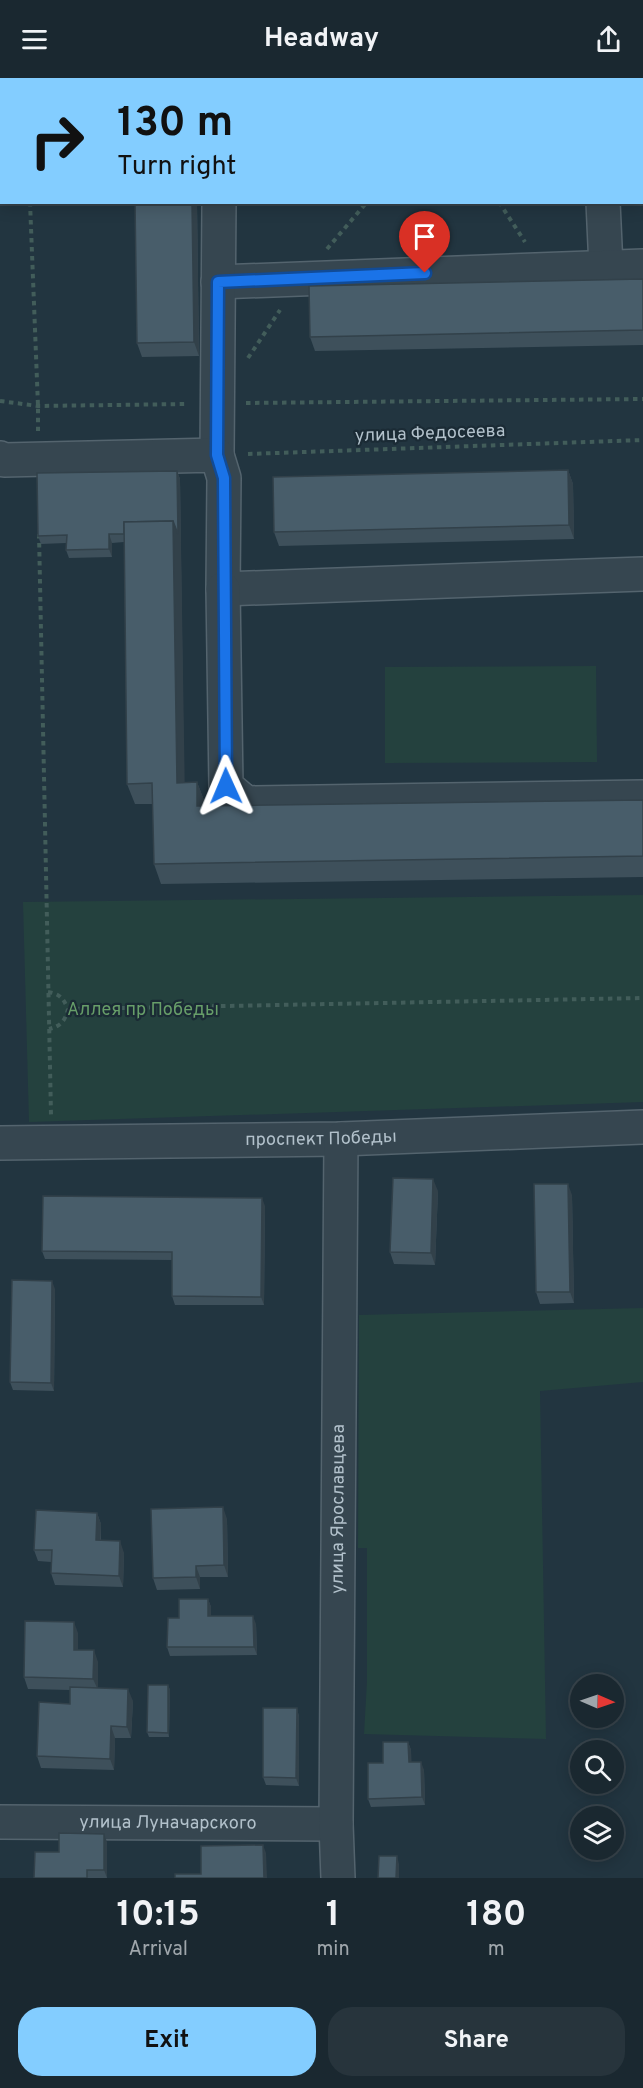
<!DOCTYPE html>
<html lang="en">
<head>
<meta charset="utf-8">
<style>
  body { margin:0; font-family:Overpass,sans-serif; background:#27343c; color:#f1f3f6; height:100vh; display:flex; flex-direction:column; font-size:22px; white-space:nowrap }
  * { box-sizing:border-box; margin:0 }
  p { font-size:20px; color:#9fa6ab }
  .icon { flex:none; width:33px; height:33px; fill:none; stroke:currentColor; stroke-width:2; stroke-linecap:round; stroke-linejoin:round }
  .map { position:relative; height:1800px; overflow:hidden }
  .sheet { display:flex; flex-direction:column; background:#1a2830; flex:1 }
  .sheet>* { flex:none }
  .banner { position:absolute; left:0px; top:0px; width:644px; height:126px; box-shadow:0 3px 15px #0003,0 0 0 2px #38444c; background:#83cdff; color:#111; overflow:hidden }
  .needle { width:39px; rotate:92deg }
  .controls { position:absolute; left:570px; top:1596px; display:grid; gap:12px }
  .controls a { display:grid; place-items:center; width:54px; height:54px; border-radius:50%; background:#1a2830; box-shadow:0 3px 15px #0003,0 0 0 2px #38444c; font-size:30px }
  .pin { position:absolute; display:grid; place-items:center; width:51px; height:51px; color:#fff; margin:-62px -26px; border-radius:50% 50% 50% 0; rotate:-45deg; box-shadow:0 0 6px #0007 }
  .pin .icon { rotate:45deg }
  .me { position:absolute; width:66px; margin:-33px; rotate:359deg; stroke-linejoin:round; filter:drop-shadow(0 0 4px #0008) }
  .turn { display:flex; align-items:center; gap:21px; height:126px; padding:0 18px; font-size:27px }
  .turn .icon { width:78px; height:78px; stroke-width:2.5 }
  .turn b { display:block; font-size:42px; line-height:51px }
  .eta { display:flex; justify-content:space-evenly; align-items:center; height:102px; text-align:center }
  .eta b { font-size:36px; font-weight:700; line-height:42px }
  .button { display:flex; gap:12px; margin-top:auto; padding:12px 18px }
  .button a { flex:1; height:69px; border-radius:24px; background:#83cdff; color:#111; font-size:24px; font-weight:700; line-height:69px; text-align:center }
  .button a+a { background:#27343c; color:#f1f3f6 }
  header { display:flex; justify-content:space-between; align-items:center; height:78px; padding:0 18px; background:#1a2830; font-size:27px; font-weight:700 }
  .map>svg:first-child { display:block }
  .green { fill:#24413e }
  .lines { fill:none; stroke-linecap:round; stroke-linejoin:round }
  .minor-casing { stroke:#54646e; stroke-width:36 }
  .path { stroke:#425d5a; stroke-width:4; stroke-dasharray:4.5 4.5; stroke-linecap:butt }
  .minor { stroke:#364650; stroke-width:33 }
  .wall { fill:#3e505b }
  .shaded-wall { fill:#32414a }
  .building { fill:#485d6a; stroke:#32414a; stroke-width:1.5 }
  .route-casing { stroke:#114b97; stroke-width:15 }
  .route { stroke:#1a73e8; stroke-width:10 }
  .labels { text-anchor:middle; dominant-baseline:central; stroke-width:4.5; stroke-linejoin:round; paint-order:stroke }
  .street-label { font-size:18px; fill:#b2c1cb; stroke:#1b2b35 }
  .park-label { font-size:18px; fill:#679e69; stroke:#1b2b35 }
</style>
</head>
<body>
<header><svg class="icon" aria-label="menu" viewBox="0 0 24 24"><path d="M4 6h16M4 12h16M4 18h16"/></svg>Headway<svg class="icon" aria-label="share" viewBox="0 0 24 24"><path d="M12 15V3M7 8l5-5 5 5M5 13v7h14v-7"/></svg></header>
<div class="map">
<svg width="643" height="1800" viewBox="0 0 643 1800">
  <rect width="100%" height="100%" fill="#223540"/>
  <!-- green -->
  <g class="green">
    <polygon points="596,588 597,684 385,685 385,589"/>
    <polygon points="643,817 643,1024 29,1044 23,824"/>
    <polygon points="643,1230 643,1304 540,1313 546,1661 364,1656 367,1603 367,1470 358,1470 359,1237"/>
  </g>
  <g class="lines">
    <!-- minor casing -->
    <g class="minor-casing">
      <g id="minor">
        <polyline points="599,0 599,2"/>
        <polyline points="219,2 219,0"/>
        <polyline points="603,124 606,189"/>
        <polyline points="218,204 643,188"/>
        <polyline points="217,377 219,124"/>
        <polyline points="0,380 4,382 217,377 224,400 223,511 643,496"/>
        <polyline points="223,511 226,708 246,725 643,719"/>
        <path id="s1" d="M0,1065L341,1061L643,1049"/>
        <path id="s2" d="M0,1744L336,1746"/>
        <path id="s3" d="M338,1800L336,1746L341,1061"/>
      </g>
    </g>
    <!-- path -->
    <g class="path">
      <polyline points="24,0 24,2"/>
      <polyline points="419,0 420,2"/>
      <polyline points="402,2 403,0"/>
      <polyline points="30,124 38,328 38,353"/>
      <polyline points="499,124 525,164"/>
      <polyline points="327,171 367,124"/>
      <polyline points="248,280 280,232"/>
      <polyline points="0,323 38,328 188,326"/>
      <polyline points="246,325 643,321"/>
      <polyline points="248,376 643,362"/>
      <polyline points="39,456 51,1037"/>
      <path d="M48,914C60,916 63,920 68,931C65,943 61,948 49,951"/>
      <polyline points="68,931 643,920"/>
    </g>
    <!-- minor -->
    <use href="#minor" class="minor"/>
  </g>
  <!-- wall -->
  <g class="wall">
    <polygon points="197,124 199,278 142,279 137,265"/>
    <polygon points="399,124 441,124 441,125 400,127"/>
    <polygon points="643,201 643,267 315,273 310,259"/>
    <polygon points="568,392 573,406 574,461 279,468 274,454"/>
    <polygon points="177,393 180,401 184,705 197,704 205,725 205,728 643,722 643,799 161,806 154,786 153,726 135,726 127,706 124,464 112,465 112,479 69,480 66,472 66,465 41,466 38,458"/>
    <polygon points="438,1113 435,1187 394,1186 390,1174"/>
    <polygon points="572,1117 574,1225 540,1226 536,1214"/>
    <polygon points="265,1128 264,1227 175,1227 172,1218 172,1182 45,1181 42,1173"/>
    <polygon points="55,1211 54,1313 13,1312 10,1304"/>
    <polygon points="97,1435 101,1446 101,1462 124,1475 123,1509 55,1507 51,1495 51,1484 38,1483 34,1472"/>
    <polygon points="227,1441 228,1499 200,1499 200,1511 157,1512 153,1500"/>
    <polygon points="208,1521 211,1529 211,1538 256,1546 257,1577 170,1578 167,1569 179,1540"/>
    <polygon points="78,1555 78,1572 98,1584 98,1610 133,1623 131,1660 115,1660 114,1692 41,1690 37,1678 70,1626 70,1612 28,1611 24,1599"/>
    <polygon points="168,1607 170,1612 169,1659 149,1659 147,1654"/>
    <polygon points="297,1630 299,1639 299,1708 266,1707 263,1699"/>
    <polygon points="408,1664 411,1672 411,1684 424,1692 425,1727 371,1729 368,1721"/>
    <polygon points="107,1764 107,1800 34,1800 59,1774"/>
  </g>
  <!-- shaded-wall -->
  <g class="shaded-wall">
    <polygon points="192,124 197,124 199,278 194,264"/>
    <polygon points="568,392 573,406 574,461 569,447"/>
    <polygon points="177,393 180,401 185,725 177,705 173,443"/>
    <polygon points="109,456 112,465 112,479 109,471"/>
    <polygon points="197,704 205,725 205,749 197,728"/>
    <polygon points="433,1101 438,1113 435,1187 431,1175"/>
    <polygon points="568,1106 572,1117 574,1225 570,1214"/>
    <polygon points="262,1120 265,1128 264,1227 261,1219"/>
    <polygon points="52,1203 55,1211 54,1313 51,1305"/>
    <polygon points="223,1429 227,1441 228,1499 224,1487"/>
    <polygon points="97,1435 101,1446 100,1474 96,1462"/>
    <polygon points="120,1463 124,1475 123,1509 119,1498"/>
    <polygon points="196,1488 200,1499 200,1511 196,1499"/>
    <polygon points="208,1521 211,1529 211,1546 208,1538"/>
    <polygon points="253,1538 256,1546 257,1577 254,1569"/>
    <polygon points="74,1544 78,1555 78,1583 74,1572"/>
    <polygon points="94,1572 98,1584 98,1612 93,1601"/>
    <polygon points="168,1607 170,1612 169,1659 168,1655"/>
    <polygon points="128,1611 133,1623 131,1660 127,1649"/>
    <polygon points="297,1630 299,1639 299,1708 296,1700"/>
    <polygon points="111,1648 115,1660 114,1692 110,1681"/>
    <polygon points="408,1664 411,1672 412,1692 409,1684"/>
    <polygon points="421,1684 424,1692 425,1727 422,1719"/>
    <polygon points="104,1756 107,1764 107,1800 104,1792"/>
    <polygon points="263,1767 266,1775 267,1800 264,1800"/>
    <polygon points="397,1778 399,1786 399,1800 396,1800"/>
  </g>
  <!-- building -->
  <g class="building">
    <polygon points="132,0 189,0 190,2 132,2"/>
    <rect x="501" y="0" width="47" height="2"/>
    <polygon points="135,124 192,124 194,264 137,265"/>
    <polygon points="643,201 643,252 310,259 309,208"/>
    <polygon points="568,392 569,447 274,454 273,399"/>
    <polygon points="177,393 178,456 173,443 124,444 124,456 109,456 109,471 66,472 67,457 38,458 37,395"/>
    <polygon points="173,443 177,705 197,704 197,728 643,722 643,778 154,786 152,705 127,706 124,444"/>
    <polygon points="393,1100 433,1101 431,1175 390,1174"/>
    <polygon points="534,1106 568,1106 570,1214 536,1214"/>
    <polygon points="43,1118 262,1120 261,1219 172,1218 172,1174 42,1173"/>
    <polygon points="12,1202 52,1203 51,1305 10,1304"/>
    <polygon points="223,1429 224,1487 196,1488 196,1499 153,1500 151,1431"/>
    <polygon points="36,1432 97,1435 96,1462 120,1463 119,1498 51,1495 52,1472 34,1472"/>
    <polygon points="179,1521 208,1521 208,1538 253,1538 254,1569 167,1569 168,1540 179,1540"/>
    <polygon points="25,1543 74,1544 74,1572 94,1572 93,1601 24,1599"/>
    <polygon points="148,1607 168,1607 168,1655 147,1654"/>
    <polygon points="70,1609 128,1611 127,1649 111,1648 110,1681 37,1678 39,1624 70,1626"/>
    <polygon points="263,1630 297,1630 296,1700 263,1699"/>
    <polygon points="383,1664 408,1664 409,1684 421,1684 422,1719 368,1721 368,1685 383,1685"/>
    <polygon points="59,1755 104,1756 104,1792 87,1792 87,1800 34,1800 35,1774 59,1774"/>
    <polygon points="263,1767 264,1800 175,1800 175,1796 201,1796 201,1768"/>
    <polygon points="379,1778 397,1778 396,1800 378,1800"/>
  </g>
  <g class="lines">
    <!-- route casing -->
    <g class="route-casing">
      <polyline id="route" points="226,708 224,400 217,377 218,204 425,195"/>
    </g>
    <!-- route -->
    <use href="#route" class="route"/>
  </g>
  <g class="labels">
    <!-- street labels -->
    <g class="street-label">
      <text transform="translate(430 356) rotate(-2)">улица Федосеева</text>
      <text stroke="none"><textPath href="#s1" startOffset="321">проспект Победы</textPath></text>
      <text stroke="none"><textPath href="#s3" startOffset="369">улица Ярославцева</textPath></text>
      <text stroke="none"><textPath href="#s2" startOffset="168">улица Луначарского</textPath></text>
    </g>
    <!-- park labels -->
    <g class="park-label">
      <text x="143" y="932">Аллея пр Победы</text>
    </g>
  </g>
</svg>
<div class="controls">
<a><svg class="needle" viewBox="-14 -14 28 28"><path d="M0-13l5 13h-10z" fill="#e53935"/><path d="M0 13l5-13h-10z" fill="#9fa6ab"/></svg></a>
<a><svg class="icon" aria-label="search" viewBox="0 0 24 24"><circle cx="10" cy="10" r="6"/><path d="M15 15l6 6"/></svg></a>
<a><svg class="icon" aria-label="layers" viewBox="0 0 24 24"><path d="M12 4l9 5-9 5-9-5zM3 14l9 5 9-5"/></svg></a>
</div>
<div class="pin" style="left:425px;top:195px;background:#d93025"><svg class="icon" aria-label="arrive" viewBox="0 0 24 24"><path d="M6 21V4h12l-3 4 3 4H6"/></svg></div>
<svg class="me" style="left:226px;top:708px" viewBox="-20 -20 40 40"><path d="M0-17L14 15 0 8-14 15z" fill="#1a73e8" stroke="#fff" stroke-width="4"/></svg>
<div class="banner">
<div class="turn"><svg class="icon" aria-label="right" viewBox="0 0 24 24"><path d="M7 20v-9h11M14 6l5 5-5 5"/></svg><div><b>130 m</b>Turn right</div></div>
</div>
</div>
<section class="sheet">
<div class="eta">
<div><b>10:15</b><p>Arrival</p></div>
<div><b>1</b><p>min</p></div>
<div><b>180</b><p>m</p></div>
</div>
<div class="button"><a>Exit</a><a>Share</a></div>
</section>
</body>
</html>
